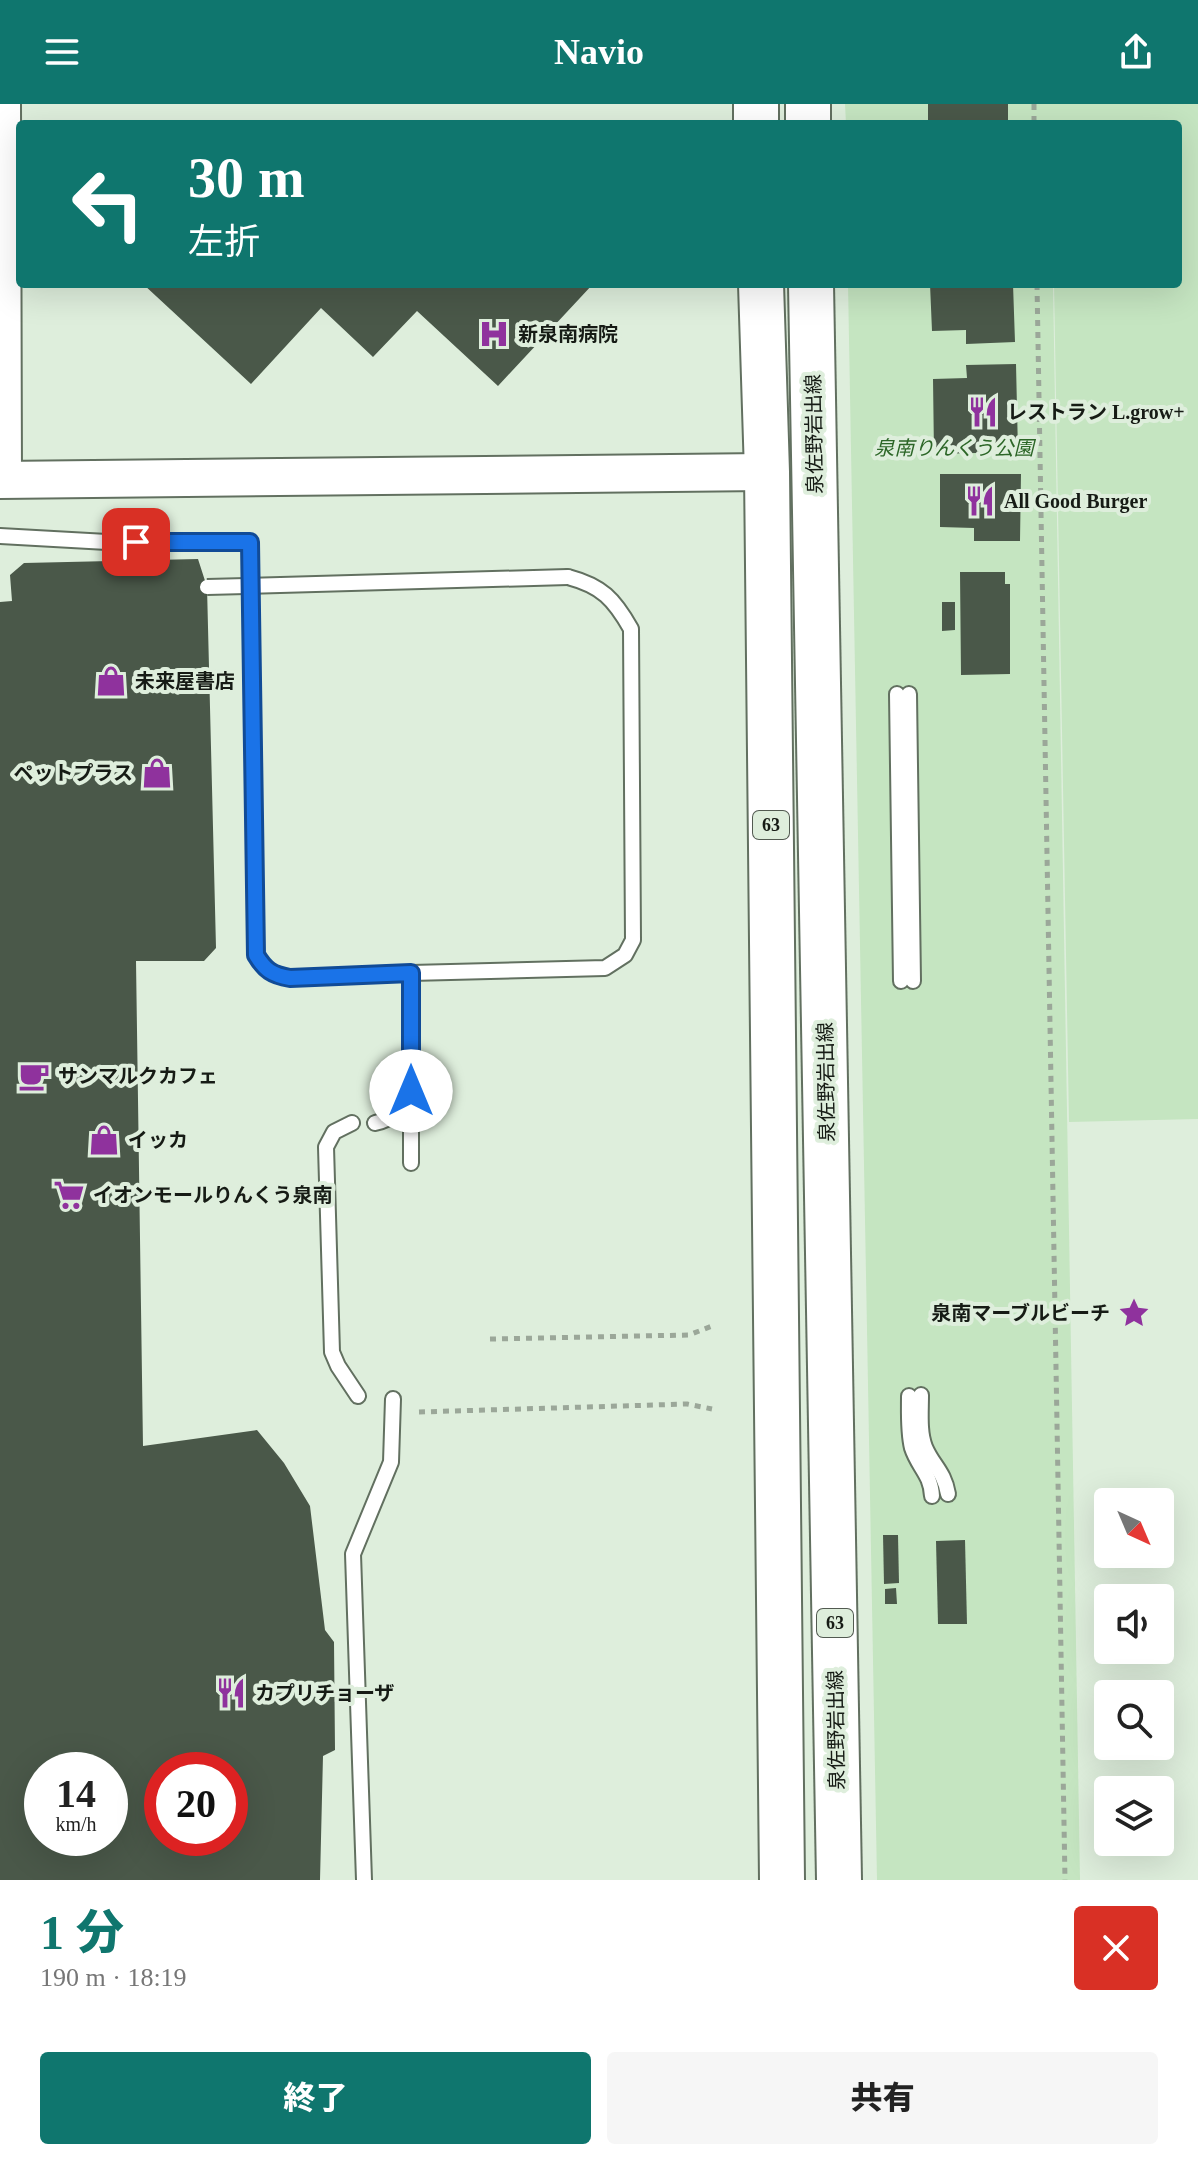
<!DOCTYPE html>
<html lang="ja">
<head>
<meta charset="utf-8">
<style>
  body { margin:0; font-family:"Times New Roman","Noto Sans JP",serif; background:#f6f6f6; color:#222; height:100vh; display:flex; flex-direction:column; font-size:30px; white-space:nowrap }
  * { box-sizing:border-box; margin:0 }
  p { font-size:26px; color:#767676 }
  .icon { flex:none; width:44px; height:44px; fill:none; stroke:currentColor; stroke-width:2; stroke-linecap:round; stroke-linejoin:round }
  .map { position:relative; height:1776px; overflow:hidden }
  .panel { display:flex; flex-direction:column; background:#fff; flex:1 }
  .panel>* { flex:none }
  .hud { position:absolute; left:16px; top:16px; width:1166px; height:168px; border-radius:8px; box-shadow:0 8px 32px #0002; background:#0f766e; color:#fff; overflow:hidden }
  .needle { width:52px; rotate:136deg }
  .buttons { position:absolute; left:1094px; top:1384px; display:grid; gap:16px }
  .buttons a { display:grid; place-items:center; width:80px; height:80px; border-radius:8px; background:#fff; box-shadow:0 8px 32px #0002; font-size:40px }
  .speed { position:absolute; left:24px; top:1648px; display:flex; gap:16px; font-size:40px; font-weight:700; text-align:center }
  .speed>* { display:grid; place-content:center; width:104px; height:104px; border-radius:50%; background:#fff; box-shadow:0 8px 32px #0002; line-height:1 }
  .speed small { font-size:20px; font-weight:400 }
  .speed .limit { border:12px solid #d22; background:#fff; color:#111 }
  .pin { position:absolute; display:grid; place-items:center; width:68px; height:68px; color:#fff; margin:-34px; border-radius:16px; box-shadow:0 4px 12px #0006 }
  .me { position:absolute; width:88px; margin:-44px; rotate:0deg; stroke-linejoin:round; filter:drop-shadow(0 0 6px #0008) }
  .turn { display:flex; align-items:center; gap:28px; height:168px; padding:0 40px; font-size:36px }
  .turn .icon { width:104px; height:104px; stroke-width:2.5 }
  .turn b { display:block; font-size:56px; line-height:68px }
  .round { display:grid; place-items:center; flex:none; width:84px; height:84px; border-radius:8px; background:#f6f6f6 }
  .overview { display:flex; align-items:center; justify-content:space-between; height:136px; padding:0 40px }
  h1 { font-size:48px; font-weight:800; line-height:60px; color:#0f766e }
  .action { display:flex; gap:16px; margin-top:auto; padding:16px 40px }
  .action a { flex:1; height:92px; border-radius:8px; background:#0f766e; color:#fff; font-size:32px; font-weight:800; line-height:92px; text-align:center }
  .action a+a { background:#f6f6f6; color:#222 }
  header { display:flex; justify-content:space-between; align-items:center; height:104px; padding:0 40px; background:#0f766e; color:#fff; font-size:36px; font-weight:800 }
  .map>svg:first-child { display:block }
  .green { fill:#c5e5c1 }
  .building { fill:#4a5849; fill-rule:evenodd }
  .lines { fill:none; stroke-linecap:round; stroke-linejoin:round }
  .service-casing { stroke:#627060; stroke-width:18 }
  .minor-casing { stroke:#627060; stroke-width:32 }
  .tertiary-casing { stroke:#627060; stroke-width:40 }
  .primary-casing { stroke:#627060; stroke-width:48 }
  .path { stroke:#9ba799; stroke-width:5; stroke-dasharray:6 6; stroke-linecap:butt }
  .service { stroke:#fff; stroke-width:14 }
  .minor { stroke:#fff; stroke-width:28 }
  .tertiary { stroke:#fff; stroke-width:36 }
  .primary { stroke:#fff; stroke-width:44 }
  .service-bridge-casing { stroke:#627060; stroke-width:18; stroke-linecap:butt }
  .service-bridge { stroke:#fff; stroke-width:14 }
  .route-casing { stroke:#114b97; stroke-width:20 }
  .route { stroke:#1a73e8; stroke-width:14 }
  .labels { text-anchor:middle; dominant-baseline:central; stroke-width:8; stroke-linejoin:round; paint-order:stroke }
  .shield { fill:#deeedc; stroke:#525a51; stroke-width:2 }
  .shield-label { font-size:18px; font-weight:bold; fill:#161b15 }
  .poi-label { font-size:20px; font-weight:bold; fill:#161b15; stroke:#deeedc; text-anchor:start }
  .street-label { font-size:20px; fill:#161b15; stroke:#deeedc }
  .park-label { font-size:20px; font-style:italic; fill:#2c6627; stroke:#deeedc }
</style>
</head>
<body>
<header><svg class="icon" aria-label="menu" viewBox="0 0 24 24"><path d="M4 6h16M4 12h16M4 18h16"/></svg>Navio<svg class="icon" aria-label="share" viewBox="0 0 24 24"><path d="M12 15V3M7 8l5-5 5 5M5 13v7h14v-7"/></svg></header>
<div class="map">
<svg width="1198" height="1776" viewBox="0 0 1198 1776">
  <rect width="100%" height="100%" fill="#deeedc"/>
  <!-- green -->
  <g class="green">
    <polygon points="845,0 1198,0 1198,1015 1069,1018 1054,180 1178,180 1178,20 846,20"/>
    <polygon points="848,180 1053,180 1080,1776 877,1776"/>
  </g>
  <!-- building -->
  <g class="building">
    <rect x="928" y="0" width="80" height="20"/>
    <polygon points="143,180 593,180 498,282 417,207 373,253 321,204 251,280"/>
    <polygon points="930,180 1013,180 1015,238 966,240 966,226 932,227"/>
    <polygon points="1016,260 1018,348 934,350 933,275 967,274 966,261"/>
    <polygon points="940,370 1021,370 1020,437 974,437 974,424 940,423"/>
    <path d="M198,455L207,483L216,844L204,857H136L143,1342L257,1326L284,1359L310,1402L325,1526L334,1538L335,1646L323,1652L320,1776H0V498L12,497L10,471L24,459ZM42,1666H110V1734H42ZM162,1666H230V1734H162Z"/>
    <polygon points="960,468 1005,468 1005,480 1010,480 1010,570 961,571"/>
    <polygon points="942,498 955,498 955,526 942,527"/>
    <polygon points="883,1431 898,1431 899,1479 884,1480"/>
    <polygon points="965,1436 967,1520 938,1520 936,1437"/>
    <polygon points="896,1484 897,1500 885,1500 885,1485"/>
  </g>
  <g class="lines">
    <!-- service casing -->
    <g class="service-casing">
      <g id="service">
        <path d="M0,432L107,438H250L256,851C265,866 272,871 290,874L411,869V1059"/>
        <polyline points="897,590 901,877"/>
        <polyline points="909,590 913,877"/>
        <path d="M411,869L605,864L625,851L633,836L631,525C614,495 602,482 568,473"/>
        <polyline points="352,1019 334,1028 326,1043 332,1248 338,1262 358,1292"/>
        <path d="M375,1019C393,1015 401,1006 409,990"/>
        <path d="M921,1291C921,1308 919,1328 925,1343C933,1362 944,1367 948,1390"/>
        <path d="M909,1292C909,1308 908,1328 912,1344C918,1363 931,1370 932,1392"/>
        <polyline points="364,1776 353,1450 391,1358 393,1295"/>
      </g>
    </g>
    <!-- minor casing -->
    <g class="minor-casing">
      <polyline id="minor" points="6,0 7,376"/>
    </g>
    <!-- tertiary casing -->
    <g class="tertiary-casing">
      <polyline id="tertiary" points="0,376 767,368"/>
    </g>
    <!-- primary casing -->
    <g class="primary-casing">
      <g id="primary">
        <polyline points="756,0 756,20"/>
        <polyline points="808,0 808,20"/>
        <polyline points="761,180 767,368 782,1776"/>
        <polyline points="811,180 839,1776"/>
      </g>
    </g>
    <!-- path -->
    <g class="path">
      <polyline points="1034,0 1034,20"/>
      <polyline points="1037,180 1065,1776"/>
      <polyline points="490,1235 689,1231 712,1222"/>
      <polyline points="419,1308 687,1300 712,1305"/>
    </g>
    <!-- service -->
    <use href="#service" class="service"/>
    <!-- minor -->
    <use href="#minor" class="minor"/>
    <!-- tertiary -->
    <use href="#tertiary" class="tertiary"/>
    <!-- primary -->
    <use href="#primary" class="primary"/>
    <!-- service-bridge casing -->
    <g class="service-bridge-casing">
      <polyline id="service-bridge" points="207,483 568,473"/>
    </g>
    <!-- service-bridge -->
    <use href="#service-bridge" class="service-bridge"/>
  </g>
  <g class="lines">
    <!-- route casing -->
    <g class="route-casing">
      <path id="route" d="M136,438H250L256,851C265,866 272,871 290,874L411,869V987"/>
    </g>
    <!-- route -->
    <use href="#route" class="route"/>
  </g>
  <!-- icons -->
  <defs>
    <g id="hospital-bare" transform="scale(2.4)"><path d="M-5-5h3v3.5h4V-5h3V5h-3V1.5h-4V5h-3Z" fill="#8f329d" stroke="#deeedc" stroke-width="2.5" paint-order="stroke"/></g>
    <g id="restaurant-bare" transform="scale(2.4)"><path d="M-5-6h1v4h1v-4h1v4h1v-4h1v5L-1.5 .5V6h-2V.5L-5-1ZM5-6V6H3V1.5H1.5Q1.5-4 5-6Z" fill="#8f329d" stroke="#deeedc" stroke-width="2.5" paint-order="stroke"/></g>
    <g id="shop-bare" transform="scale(2.4)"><path d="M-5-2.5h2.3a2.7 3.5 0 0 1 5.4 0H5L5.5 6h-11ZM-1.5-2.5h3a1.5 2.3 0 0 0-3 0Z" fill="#8f329d" stroke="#deeedc" stroke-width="2.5" paint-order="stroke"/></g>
    <g id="cafe-bare" transform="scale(2.4)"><path d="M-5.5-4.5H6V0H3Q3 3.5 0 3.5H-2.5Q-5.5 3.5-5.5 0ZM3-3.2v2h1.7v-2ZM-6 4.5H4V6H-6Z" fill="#8f329d" stroke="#deeedc" stroke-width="2.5" paint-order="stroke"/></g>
    <g id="supermarket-bare" transform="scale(2.4)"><path d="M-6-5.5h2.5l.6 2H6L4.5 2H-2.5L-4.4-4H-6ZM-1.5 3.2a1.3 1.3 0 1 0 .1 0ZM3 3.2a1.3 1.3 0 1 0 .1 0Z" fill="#8f329d" stroke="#deeedc" stroke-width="2.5" paint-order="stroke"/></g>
    <g id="sight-bare" transform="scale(2.4)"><path d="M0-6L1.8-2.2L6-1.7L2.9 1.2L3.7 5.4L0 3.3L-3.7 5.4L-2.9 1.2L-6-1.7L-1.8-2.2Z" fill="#8f329d" stroke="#deeedc" stroke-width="2.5" paint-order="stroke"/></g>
  </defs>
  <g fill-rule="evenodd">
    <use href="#hospital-bare" x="494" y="230"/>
    <use href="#restaurant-bare" x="983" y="308"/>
    <use href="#restaurant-bare" x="980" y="397"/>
    <use href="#shop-bare" x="111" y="577"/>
    <use href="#shop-bare" x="157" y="669"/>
    <use href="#cafe-bare" x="34" y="972"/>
    <use href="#shop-bare" x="104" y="1036"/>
    <use href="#supermarket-bare" x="69" y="1091"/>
    <use href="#sight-bare" x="1134" y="1209"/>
    <use href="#restaurant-bare" x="231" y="1589"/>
  </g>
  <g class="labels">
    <!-- shield labels -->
    <g class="shield">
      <rect x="753" y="707" width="36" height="28" rx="6"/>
      <rect x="817" y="1505" width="36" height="28" rx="6"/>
    </g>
    <g class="shield-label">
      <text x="771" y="721">63</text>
      <text x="835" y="1519">63</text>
    </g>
    <!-- poi labels -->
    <g class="poi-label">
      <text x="518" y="230">新泉南病院</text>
      <text x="1007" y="308">レストラン L.grow+</text>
      <text x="1004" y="397">All Good Burger</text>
      <text x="135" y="577">未来屋書店</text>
      <text x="133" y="669" text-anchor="end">ペットプラス</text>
      <text x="58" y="972">サンマルクカフェ</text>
      <text x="128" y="1036">イッカ</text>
      <text x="93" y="1091">イオンモールりんくう泉南</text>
      <text x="1110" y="1209" text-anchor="end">泉南マーブルビーチ</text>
      <text x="255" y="1589">カプリチョーザ</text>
    </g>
    <!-- street labels -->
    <g class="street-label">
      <text transform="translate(814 330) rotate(-91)">泉佐野岩出線</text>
      <text transform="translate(826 978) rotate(-91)">泉佐野岩出線</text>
      <text transform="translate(836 1626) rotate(-91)">泉佐野岩出線</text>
    </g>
    <!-- park labels -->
    <g class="park-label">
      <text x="954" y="344">泉南りんくう公園</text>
    </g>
  </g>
</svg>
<div class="buttons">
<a><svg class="needle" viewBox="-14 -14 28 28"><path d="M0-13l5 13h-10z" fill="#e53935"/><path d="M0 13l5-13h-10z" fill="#767676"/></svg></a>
<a><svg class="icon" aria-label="sound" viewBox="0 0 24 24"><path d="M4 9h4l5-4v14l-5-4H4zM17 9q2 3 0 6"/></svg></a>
<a><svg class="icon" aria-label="search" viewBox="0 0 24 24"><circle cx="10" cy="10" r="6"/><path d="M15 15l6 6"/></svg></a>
<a><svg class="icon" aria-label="layers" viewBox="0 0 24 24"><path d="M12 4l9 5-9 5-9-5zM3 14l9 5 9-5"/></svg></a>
</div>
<div class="speed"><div>14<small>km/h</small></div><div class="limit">20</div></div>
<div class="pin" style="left:136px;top:438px;background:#d93025"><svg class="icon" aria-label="arrive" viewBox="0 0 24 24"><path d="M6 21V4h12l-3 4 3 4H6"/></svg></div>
<svg class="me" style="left:411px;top:987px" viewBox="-20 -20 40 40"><circle r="19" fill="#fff"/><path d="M0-13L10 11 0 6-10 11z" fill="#1a73e8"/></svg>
<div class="hud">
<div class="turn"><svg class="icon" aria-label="left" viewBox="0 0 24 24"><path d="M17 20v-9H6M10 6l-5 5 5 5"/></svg><div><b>30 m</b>左折</div></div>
</div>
</div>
<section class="panel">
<div class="overview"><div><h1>1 分</h1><p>190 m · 18:19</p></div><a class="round" style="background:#d93025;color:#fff"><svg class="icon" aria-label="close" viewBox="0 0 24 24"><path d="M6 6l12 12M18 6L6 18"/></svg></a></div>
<div class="action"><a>終了</a><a>共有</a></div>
</section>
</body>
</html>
